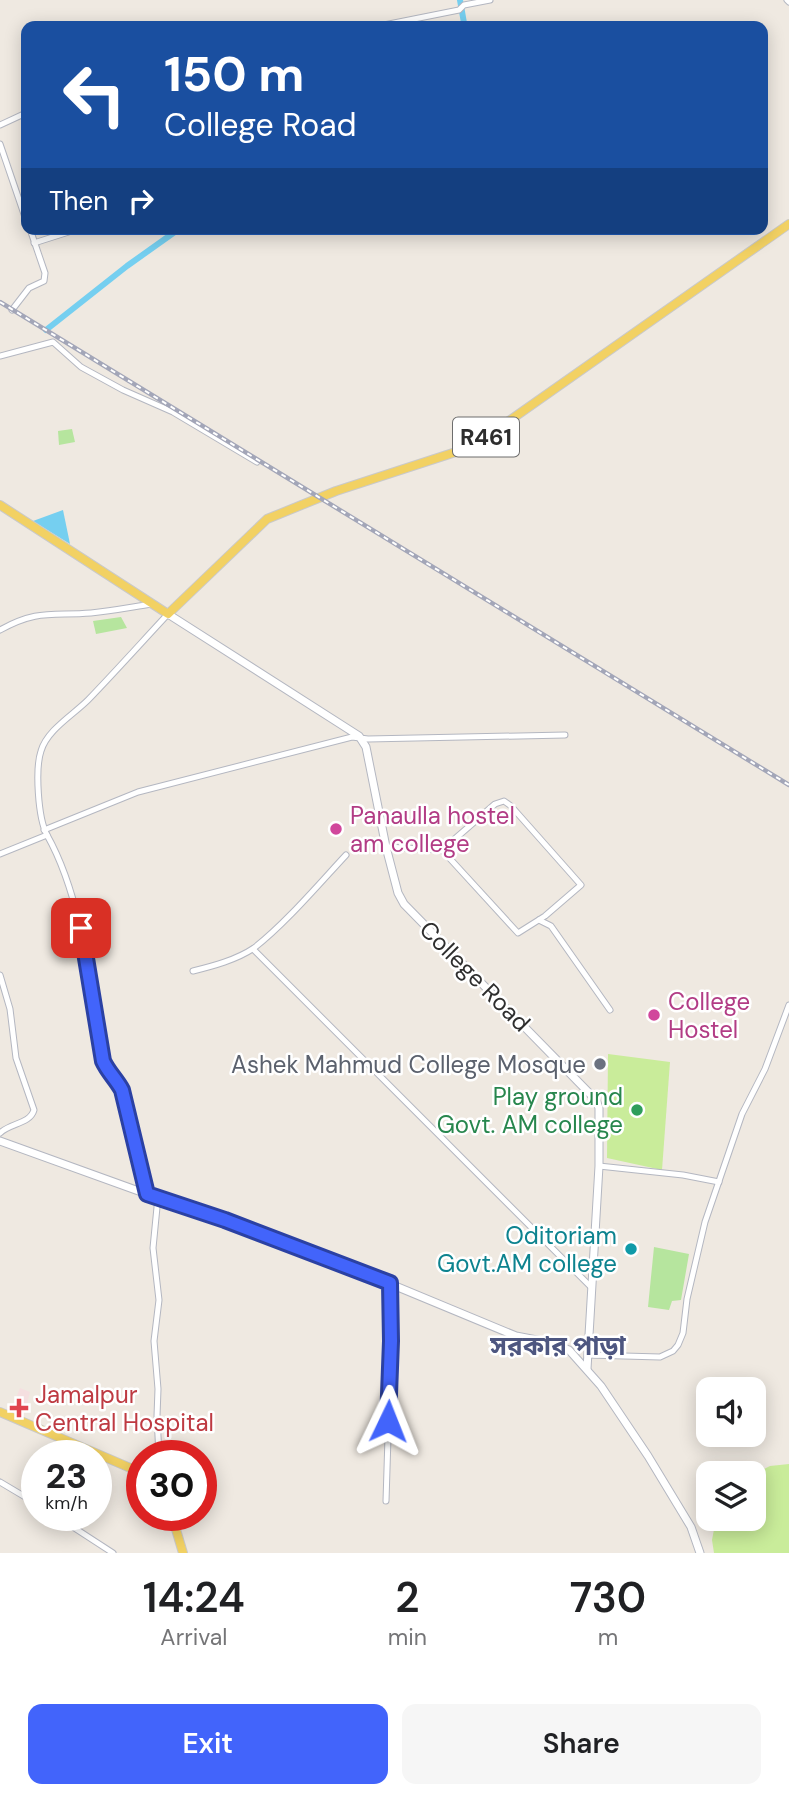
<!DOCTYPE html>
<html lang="en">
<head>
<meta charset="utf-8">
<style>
  body { margin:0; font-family:"DM Sans","Noto Sans Bengali",sans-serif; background:#f6f6f6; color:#202124; height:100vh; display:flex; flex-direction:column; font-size:26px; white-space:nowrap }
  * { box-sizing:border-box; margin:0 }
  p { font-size:23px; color:#757577 }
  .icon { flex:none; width:38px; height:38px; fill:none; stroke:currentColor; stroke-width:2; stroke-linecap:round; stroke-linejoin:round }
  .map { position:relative; height:1553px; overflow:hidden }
  .panel { display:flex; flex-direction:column; background:#fff; flex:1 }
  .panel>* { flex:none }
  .banner { position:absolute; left:21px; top:21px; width:747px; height:214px; border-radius:14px; box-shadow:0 4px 18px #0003; background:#1a4fa0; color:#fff; overflow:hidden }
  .buttons { position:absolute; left:696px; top:1377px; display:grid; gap:14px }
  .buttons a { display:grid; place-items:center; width:70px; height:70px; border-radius:14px; background:#fff; box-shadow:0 4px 18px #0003; font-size:35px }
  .speed { position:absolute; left:21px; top:1440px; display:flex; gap:14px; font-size:35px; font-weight:700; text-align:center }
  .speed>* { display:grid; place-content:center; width:91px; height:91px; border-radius:50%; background:#fff; box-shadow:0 4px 18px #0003; line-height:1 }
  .speed small { font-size:18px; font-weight:400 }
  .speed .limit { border:10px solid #d22; background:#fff; color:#111 }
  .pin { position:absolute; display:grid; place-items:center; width:60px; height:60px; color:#fff; margin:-30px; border-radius:14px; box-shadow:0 4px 10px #0006 }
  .me { position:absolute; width:77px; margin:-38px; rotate:2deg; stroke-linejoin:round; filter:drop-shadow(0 0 5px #0008) }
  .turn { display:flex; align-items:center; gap:24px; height:147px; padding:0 28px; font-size:32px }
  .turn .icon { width:91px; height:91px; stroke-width:2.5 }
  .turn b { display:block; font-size:49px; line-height:60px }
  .then { display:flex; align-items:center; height:66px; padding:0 28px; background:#0003; gap:14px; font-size:26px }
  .eta { display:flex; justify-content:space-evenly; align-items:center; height:119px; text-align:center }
  .eta b { font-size:42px; font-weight:600; line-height:49px }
  .button { display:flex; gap:14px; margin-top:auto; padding:14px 28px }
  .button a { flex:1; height:80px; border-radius:14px; background:#4264fb; color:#fff; font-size:28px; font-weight:600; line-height:80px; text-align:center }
  .button a+a { background:#f6f6f6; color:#202124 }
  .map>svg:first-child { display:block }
  .medical { fill:#f5dfe0 }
  .green { fill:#b6e59e }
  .pitch { fill:#c9ec9a }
  .water { fill:#75cff0 }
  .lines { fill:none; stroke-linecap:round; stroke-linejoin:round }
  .canal { stroke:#75cff0; stroke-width:6 }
  .minor-casing { stroke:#b4b7c1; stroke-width:7 }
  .secondary-casing { stroke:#b4b7c1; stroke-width:9 }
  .primary-casing { stroke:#c9c9c9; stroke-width:10 }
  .minor { stroke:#fff; stroke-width:5 }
  .secondary { stroke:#fff; stroke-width:7 }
  .primary { stroke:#f2d163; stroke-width:8 }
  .rail-casing { stroke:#a3a6b8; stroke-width:4.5 }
  .rail { stroke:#fff; stroke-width:2; stroke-dasharray:5; stroke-linecap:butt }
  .route-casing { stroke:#2b41a3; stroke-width:18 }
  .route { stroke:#4264fb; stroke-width:12 }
  .hotel-dot { fill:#d1479c; stroke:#fff; stroke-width:2.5 }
  .worship-dot { fill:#6b7280; stroke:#fff; stroke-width:2.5 }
  .leisure-dot { fill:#2e9e5b; stroke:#fff; stroke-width:2.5 }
  .culture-dot { fill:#0f9aa8; stroke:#fff; stroke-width:2.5 }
  .health-dot { fill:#e0444e; stroke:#fff; stroke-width:2.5 }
  .labels { text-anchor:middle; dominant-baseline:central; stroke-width:5; stroke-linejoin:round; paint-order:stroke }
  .shield { fill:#fff; stroke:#6d6d6d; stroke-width:2 }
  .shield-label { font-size:23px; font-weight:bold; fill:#2e2e2e }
  .hotel-label { font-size:24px; fill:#b23c85; stroke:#fff; text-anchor:start }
  .street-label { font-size:24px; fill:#2e2e2e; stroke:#fff }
  .worship-label { font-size:24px; fill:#5b616d; stroke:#fff; text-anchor:end }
  .leisure-label { font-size:24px; fill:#27864d; stroke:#fff; text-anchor:end }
  .culture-label { font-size:24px; fill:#0d838f; stroke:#fff; text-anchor:end }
  .health-label { font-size:24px; fill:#be3a42; stroke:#fff; text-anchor:start }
  .neighbourhood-label { font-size:26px; font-weight:bold; fill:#4d5680; stroke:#fff }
</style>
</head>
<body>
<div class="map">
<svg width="789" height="1553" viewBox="0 0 789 1553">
  <rect width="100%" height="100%" fill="#efe9e1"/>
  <!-- medical -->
  <polygon class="medical" points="20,1388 30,1392 23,1419 10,1414"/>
  <!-- green -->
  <g class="green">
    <polygon points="72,429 75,442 59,445 58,431"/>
    <polygon points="121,617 127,628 96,634 93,621"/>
    <polygon points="654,1247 689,1254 681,1300 672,1301 669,1310 648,1307"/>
  </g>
  <!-- pitch -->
  <g class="pitch">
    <polygon points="608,1054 670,1062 662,1170 607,1158"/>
    <polygon points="789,1464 789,1553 714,1553 712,1540 716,1519 754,1519 754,1474 770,1466"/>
  </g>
  <!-- water -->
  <polygon class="water" points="63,510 70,544 33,521"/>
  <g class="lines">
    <!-- canal -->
    <g class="canal">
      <polyline points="460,0 464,23 462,26"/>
      <polyline points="46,330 127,266 179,229"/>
    </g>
    <!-- minor casing -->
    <g class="minor-casing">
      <g id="minor">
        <polyline points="787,0 789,2"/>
        <polyline points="379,26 459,10 464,5 490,0"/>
        <polyline points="0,125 26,113"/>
        <polyline points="0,144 26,220"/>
        <polyline points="34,243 78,229"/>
        <polyline points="12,310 29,288 44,281 45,273 30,229"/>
        <polyline points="0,356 53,342 81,367 123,390 173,412 257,462"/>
        <path d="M0,630C38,609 52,616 91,613C112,611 132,607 152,604"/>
        <polyline points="44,830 138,792 352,737 368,739 565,735"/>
        <path d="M47,835C83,899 91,989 103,1061C108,1072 117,1079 122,1090L147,1193"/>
        <polyline points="386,847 442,850 518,933 545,916 581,885 511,806 504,801 495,804 442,850"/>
        <path d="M0,854L47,835C38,818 35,769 41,751C47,730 73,715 88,700C115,672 141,643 168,614"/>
        <polyline points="539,920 551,926 610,1010"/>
        <polyline points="253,949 592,1288"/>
        <path d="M193,971C213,966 236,960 254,948C285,924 319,884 346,855"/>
        <path d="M0,975L10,1009L16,1058L34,1110C30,1124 10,1123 0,1133"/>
        <polyline points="599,1166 683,1175 719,1182"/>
        <polyline points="158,1197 153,1248 159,1300 154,1341 158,1389 157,1416 159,1456"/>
        <polyline points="588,1355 660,1357 673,1351 678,1345 683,1333 687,1299 705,1222 742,1114 765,1069 789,1005"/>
        <polyline points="0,1482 37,1504"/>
        <polyline points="386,1501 391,1341 390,1283"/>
        <polyline points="56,1516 113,1553"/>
      </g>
    </g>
    <!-- secondary casing -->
    <g class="secondary-casing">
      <g id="secondary">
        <polyline points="168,614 359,736 366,747 386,847 398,893 404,904 596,1100 599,1108 599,1166 587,1369"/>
        <polyline points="0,1141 352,1268 516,1336 547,1342 569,1350 601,1386 648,1456 691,1527 700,1553"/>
      </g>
    </g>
    <!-- primary casing -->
    <g class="primary-casing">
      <g id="primary">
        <polyline points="0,505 168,614 267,519 336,491 465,449 489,435 789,224"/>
        <polyline points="0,1412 142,1473"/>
        <polyline points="172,1516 183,1553"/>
      </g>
    </g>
    <!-- minor -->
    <use href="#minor" class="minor"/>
    <!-- secondary -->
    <use href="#secondary" class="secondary"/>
    <!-- primary -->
    <use href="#primary" class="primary"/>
    <!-- rail casing -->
    <g class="rail-casing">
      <polyline id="rail" points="0,302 789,785"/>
    </g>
    <!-- rail -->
    <use href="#rail" class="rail"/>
  </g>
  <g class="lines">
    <!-- route casing -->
    <g class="route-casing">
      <path id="route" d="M81,928L103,1061C108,1072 116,1079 122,1090L147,1194L225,1220L390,1283L391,1341L388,1421"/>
    </g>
    <!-- route -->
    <use href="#route" class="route"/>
  </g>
  <!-- markers -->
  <g class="hotel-dot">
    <circle cx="336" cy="829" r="7"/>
    <circle cx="654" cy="1015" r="7"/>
  </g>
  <circle class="worship-dot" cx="600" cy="1064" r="7"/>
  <circle class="leisure-dot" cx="637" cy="1110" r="7"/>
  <circle class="culture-dot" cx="631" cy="1249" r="7"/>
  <path class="health-dot" d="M15.5 1397.5h7v7h7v7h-7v7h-7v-7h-7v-7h7z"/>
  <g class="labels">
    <!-- shield labels -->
    <rect class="shield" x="453" y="417.5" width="66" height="39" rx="5"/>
    <g class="shield-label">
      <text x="486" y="437">R461</text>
    </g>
    <!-- hotel labels -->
    <g class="hotel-label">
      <text x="350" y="815">Panaulla hostel<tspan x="350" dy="28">am college</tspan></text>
      <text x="668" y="1001">College<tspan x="668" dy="28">Hostel</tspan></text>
    </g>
    <!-- street labels -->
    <g class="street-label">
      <text transform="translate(475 976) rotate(45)">College Road</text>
    </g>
    <!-- worship labels -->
    <g class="worship-label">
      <text x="586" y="1064">Ashek Mahmud College Mosque</text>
    </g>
    <!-- leisure labels -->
    <g class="leisure-label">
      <text x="623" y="1096">Play ground<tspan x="623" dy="28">Govt. AM college</tspan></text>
    </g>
    <!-- culture labels -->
    <g class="culture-label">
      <text x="617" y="1235">Oditoriam<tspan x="617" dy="28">Govt.AM college</tspan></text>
    </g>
    <!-- health labels -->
    <g class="health-label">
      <text x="35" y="1394">Jamalpur<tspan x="35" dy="28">Central Hospital</tspan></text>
    </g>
    <!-- neighbourhood labels -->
    <g class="neighbourhood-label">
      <text x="558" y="1346">সরকার পাড়া</text>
    </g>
  </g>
</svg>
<div class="buttons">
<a><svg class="icon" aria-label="sound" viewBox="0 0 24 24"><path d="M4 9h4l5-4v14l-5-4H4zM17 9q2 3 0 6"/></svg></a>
<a><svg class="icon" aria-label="layers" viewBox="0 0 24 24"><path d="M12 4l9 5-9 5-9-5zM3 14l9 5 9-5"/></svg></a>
</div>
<div class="speed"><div>23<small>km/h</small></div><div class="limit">30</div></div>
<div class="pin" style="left:81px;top:928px;background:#d93025"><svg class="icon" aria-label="arrive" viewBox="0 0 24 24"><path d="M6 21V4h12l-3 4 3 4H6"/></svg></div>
<svg class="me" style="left:388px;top:1421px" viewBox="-20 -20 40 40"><path d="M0-17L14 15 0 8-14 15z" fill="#4264fb" stroke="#fff" stroke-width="4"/></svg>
<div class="banner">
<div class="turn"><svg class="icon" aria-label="left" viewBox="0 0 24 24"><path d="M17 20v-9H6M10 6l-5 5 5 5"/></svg><div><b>150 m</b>College Road</div></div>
<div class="then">Then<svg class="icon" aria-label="right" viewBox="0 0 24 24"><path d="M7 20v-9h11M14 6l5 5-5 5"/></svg></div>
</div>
</div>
<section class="panel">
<div class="eta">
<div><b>14:24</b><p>Arrival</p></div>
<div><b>2</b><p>min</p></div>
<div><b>730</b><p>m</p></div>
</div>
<div class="button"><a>Exit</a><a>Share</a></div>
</section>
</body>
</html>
